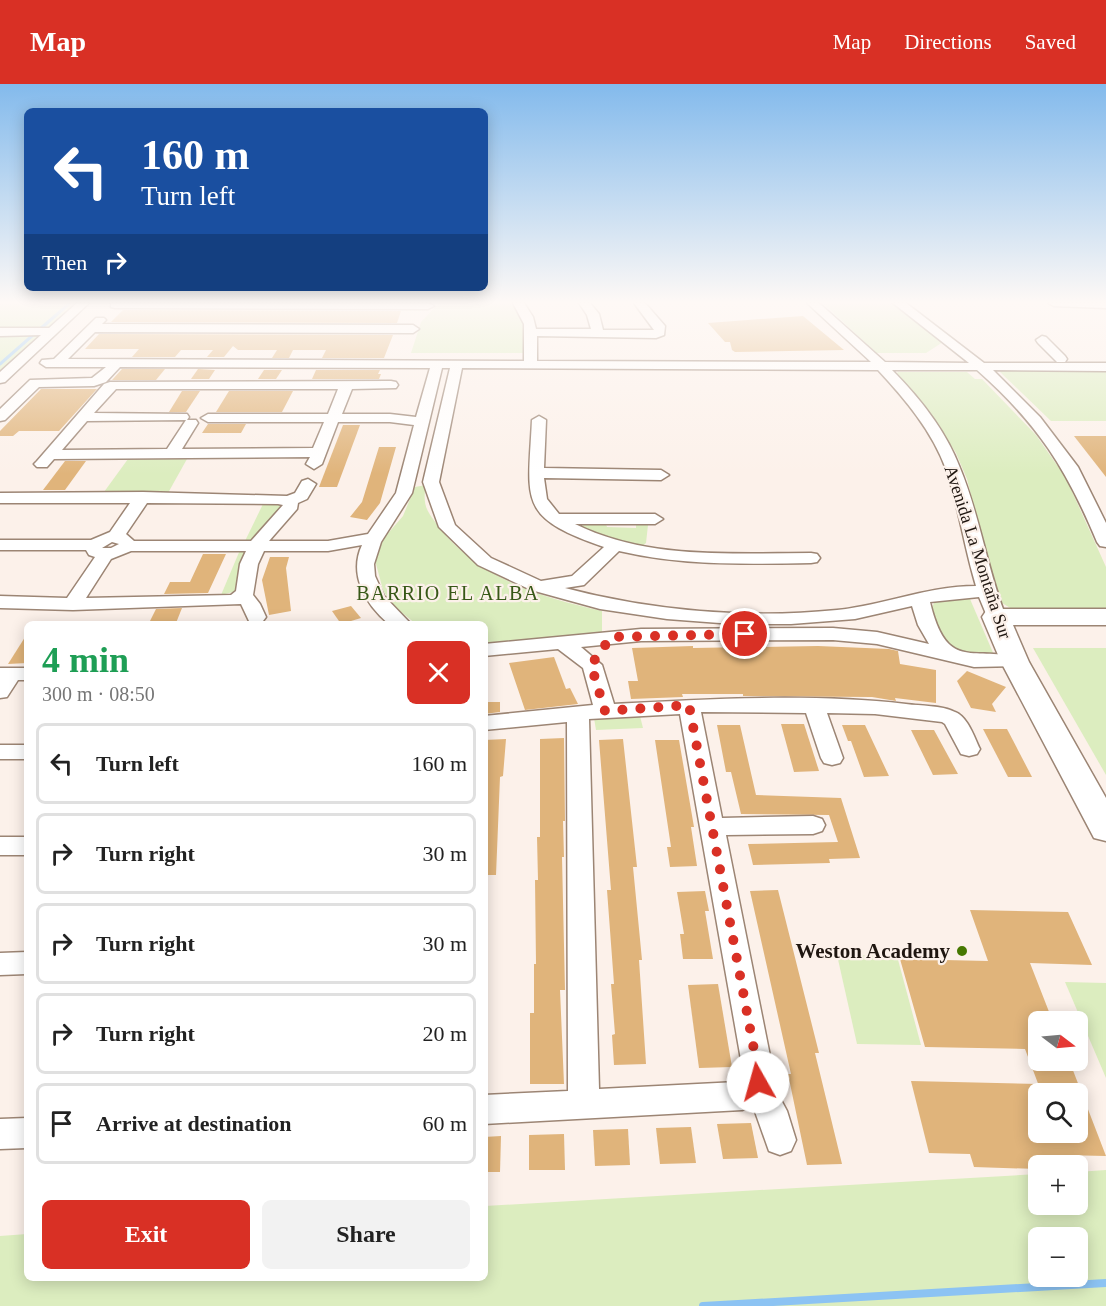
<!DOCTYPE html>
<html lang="en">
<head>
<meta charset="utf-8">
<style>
  body { margin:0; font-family:"Times New Roman",serif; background:#f2f2f2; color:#222; height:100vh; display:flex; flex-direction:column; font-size:22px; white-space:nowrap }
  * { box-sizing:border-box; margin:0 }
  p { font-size:20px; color:#767676 }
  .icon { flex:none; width:33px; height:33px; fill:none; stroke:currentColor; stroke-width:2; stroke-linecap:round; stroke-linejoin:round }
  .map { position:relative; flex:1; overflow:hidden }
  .drawer { position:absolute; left:24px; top:537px; width:464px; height:660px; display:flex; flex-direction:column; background:#fff; border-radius:9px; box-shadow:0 3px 15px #0003 }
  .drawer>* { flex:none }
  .guide { position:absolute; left:24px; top:24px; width:464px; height:183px; border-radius:9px; box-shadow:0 3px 15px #0003; background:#1a4fa0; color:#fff; overflow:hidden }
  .needle { width:39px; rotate:106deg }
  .fabs { position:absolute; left:1028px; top:927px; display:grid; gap:12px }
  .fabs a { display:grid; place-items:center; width:60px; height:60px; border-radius:9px; background:#fff; box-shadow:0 3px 15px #0003; font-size:30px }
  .pin { position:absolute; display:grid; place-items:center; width:51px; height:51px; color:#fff; margin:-26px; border:3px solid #fff; border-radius:50%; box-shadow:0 2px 6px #0007 }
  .me { position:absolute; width:66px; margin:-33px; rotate:353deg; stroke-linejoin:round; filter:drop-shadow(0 0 4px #0008) }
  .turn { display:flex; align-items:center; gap:21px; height:126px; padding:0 18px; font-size:27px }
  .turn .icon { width:78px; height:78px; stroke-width:2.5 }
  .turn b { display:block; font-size:42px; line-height:51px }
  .then { display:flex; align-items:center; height:57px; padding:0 18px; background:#0003; gap:12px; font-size:22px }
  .round { display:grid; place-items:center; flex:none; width:63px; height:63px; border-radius:9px; background:#f2f2f2 }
  .summary { display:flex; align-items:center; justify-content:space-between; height:102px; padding:0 18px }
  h1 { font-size:36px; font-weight:600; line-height:45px; color:#1e9e55 }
  .primary-button { display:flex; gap:12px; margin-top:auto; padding:12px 18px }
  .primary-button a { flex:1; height:69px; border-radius:9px; background:#d93025; color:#fff; font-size:24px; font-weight:600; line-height:69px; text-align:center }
  .primary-button a+a { background:#f2f2f2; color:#222 }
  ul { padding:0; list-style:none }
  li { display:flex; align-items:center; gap:18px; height:81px; margin:0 12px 9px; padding:0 6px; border:3px solid #e0e0e0; border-radius:9px }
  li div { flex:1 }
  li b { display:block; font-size:22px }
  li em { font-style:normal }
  header { display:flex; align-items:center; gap:36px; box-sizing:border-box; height:84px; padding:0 30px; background:#d93025; color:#fff }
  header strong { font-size:28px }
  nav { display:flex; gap:33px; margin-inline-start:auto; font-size:21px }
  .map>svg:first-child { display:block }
  .green { fill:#dcedbf; fill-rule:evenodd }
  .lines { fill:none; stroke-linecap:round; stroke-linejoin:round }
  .stream-far1 { stroke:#8cc3f3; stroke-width:3 }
  .stream { stroke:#8cc3f3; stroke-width:8 }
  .building { fill:#e0b47b }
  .street-casing { stroke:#9c8574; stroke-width:3 }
  .secondary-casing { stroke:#9c8574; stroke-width:3 }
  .street { fill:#fff; fill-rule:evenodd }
  .secondary { fill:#fff; fill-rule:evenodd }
  .route { stroke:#d93025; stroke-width:10; stroke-dasharray:0 18 }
  .poi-dot { fill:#467801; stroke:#fcf1ea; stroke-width:2 }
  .labels { text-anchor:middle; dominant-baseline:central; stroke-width:4.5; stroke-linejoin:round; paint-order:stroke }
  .street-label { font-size:18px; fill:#1f1610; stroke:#fcf1ea }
  .neighbourhood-label { font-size:20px; letter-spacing:1.5px; fill:#375817; stroke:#fcf1ea }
  .near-poi-label { font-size:21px; font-weight:bold; fill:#1f1610; stroke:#fcf1ea; text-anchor:end }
</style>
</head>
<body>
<header>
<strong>Map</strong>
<nav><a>Map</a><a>Directions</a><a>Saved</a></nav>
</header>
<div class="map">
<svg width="1106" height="1222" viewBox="0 0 1106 1222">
  <rect width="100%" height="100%" fill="#fcf1ea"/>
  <!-- green -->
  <g class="green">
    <polygon points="0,219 84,219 0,296"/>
    <path d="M439,219H511C525,234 527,249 524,269H411L421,238Z"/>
    <polygon points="823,219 895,219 943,258 926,269 876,269"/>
    <polygon points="1003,286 1106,287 1106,337 1051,337 1000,288"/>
    <polygon points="898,288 967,288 975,295 982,295 1036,351 1066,394 1106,483 1106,525 1012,525 1002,519 982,457 967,395 956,369 930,329 896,290"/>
    <polygon points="128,375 187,375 168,409 104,408"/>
    <path d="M426,401C422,422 427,427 439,443C478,494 542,514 602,527V548L490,559L485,558L484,540H416L390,519L383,506L376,480V472L384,454L403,432L415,403Z"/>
    <polygon points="263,420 280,420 282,423 251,457 245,457"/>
    <polygon points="605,438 607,443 636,444 636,438 648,441 646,459 641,463 607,454 578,442 577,439"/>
    <polygon points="240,466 248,466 237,507 221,511"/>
    <path d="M940,515H970L994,571C953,570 946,564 931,526L934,519Z"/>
    <polygon points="1033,564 1106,564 1106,691"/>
    <polygon points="640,632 643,644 596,646 594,634"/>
    <polygon points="837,871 897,872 921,961 857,960"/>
    <polygon points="1065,898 1106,899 1106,994"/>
    <path d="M1106,1086V1222H0V1152L27,1150V1194H484L485,1122L1038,1090V1120H1077V1088ZM1038,1154H1077V1192H1038Z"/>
  </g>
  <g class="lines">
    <!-- stream-far1 -->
    <g class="stream-far1">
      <polyline points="40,245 70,219"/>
      <polyline points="0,280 33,251"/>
    </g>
    <!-- stream -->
    <polyline class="stream" points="703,1222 1106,1199"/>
  </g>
  <!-- building -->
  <g class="building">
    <polygon points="123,226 401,227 397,239 111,238"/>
    <polygon points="803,232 844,266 735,268 732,266 730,258 725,258 708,239"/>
    <polygon points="99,250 393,251 384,274 322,274 326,266 293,266 289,274 272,274 277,266 238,266 233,262 224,273 207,273 213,266 181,266 175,273 132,273 139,265 85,265"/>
    <polygon points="122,285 165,285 156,296 112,296"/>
    <polygon points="198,285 215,286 209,295 191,295"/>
    <polygon points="264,286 282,286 276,295 258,295"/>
    <polygon points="316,286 380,286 378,290 381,290 379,295 312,295"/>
    <polygon points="41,305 97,305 59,347 19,347 13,352 0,352 0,347"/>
    <polygon points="182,307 200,307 186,328 169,328"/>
    <polygon points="229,307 293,307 282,328 216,328"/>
    <polygon points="208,340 246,340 241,349 202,349"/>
    <polygon points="343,341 360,341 337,403 319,403"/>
    <polygon points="1074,352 1106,352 1106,393"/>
    <polygon points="379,363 396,363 380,419 367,436 350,433 362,418"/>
    <polygon points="65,377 86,377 65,406 43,406"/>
    <polygon points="203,470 226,470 208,509 164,510 170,498 190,498"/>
    <polygon points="270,473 289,473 286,484 291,527 269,531 262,496"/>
    <polygon points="351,522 361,534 341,540 332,527"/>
    <polygon points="182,524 176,539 149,539 156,525"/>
    <polygon points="27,550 27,579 8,580"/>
    <polygon points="693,562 693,564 818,562 889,565 898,567 900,580 936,586 936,619 895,614 896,617 872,613 743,612 743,610 682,610 683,613 631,615 628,597 638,597 632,564"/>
    <polygon points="554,573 566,605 570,604 578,620 525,626 509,579"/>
    <polygon points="967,587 1006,603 992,620 996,628 971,624 957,597"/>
    <polygon points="484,618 500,618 500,628 484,630"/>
    <polygon points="781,640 804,640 819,687 794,688"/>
    <polygon points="717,641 740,641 756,711 841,714 860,774 829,775 830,779 753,781 748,760 838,758 829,731 741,730 731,688 726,688"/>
    <polygon points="842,641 865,641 889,692 864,693 851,657 848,657"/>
    <polygon points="983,645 1007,645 1032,693 1008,693"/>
    <polygon points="911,646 934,646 958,690 933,691"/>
    <polygon points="564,654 565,737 563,737 564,773 562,773 565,906 560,906 564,1000 530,1000 530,929 534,929 534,880 536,880 535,796 538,796 537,753 540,753 540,655"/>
    <polygon points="506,655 503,692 500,693 496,791 484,791 484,656"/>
    <polygon points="623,655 637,783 633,783 642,876 639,876 646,980 614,981 612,951 615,950 611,900 614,900 607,806 611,806 599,656"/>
    <polygon points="655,656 679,656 694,743 691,743 697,782 670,783 667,763 671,763"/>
    <polygon points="778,806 819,969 815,969 842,1080 807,1081 788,990 791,990 750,807"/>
    <polygon points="705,807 709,827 705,827 713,875 683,875 680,850 684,850 677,808"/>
    <polygon points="970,826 1068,828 1092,881 1030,879 1053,938 1038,938 1038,976 1069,976 1106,1072 1062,1071 1066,1082 1038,1082 1038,1085 974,1083 970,1070 929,1069 911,997 1038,1000 1038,1048 1077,1048 1077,1010 1042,1010 1025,965 925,963 900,875 988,877"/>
    <polygon points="718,900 732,983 699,984 688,901"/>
    <polygon points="751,1039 758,1074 723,1075 717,1040"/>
    <polygon points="691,1043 696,1079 660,1080 656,1044"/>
    <polygon points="628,1045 630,1081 595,1082 593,1046"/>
    <polygon points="564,1050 565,1086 529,1086 529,1051"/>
    <polygon points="501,1052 500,1088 484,1088 484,1053"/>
  </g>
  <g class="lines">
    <!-- street casing -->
    <g class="street-casing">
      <g id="street">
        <polygon points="77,219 89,219 5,298 0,299 0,288 41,251 0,252 0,244 49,244"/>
        <polygon points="111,219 428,219 434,222 428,225 115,224 111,223"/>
        <path d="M513,219H524L533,233L536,245H591L587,231L579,219H590L599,230L603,246H654L634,219H645L665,242L664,251L656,254L537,252V277L871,278L807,219H819L885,278L969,279L893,219H906L984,279H1106V287L993,286L1040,333L1078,383L1106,439V463L1100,462L1097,458C1066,384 1038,340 977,286H892C920,314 946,347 960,384C980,432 987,485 1006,533L1003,537H989L979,513L930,518C947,589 972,561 1022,574L1025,578L1022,582L974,583L877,560L833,556L641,557L581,563L602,581L614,620C708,615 812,609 906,620C921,622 941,621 955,628C968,633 974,653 980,665L977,670L969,672L961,670L945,640L942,638L875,630L827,629L843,674L840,679L832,681L824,679L821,674L806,629L701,628L722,734L813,732L822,735L825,741L822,747L813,750L726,751L773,987L772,999L787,1027L796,1056L791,1067L780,1071L769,1067L753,1022L742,1026L484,1040V1011L568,1007L567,638L484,646V632L593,621L583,584L558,565L484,572V560L641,545L833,544L877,548L929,560L918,541L912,522L855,535L791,540H733L667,535L600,525L531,506L478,481L439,443L423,398L450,284H442L412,409L381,458L374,480L375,492L384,512L411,540H389C366,521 348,491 362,461L328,467H264L258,480L253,511L260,520L266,533L263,537H249L241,520L73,526L0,524V512L67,514L95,473L89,471L86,466H0V456H91L110,448L130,419H0V409L143,408L287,412L295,409L302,397L308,395L316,400L307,415L298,419L297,425L269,457H328L368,450L396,409L414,341L390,338H338L322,380L314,385L306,380L310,373L54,375L47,383H37L34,380L37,377L104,300L110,298L391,297L396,298L398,301L396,304L352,305L342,330H390L416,333L430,284L120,283L106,298L94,302L39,303L5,336L0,337V325L30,296L92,294L106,283H46L40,279L42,276L54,275L96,234H104L106,236L102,240L413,241L419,245L413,249L95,248L68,275L524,277V240ZM462,284L878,286C905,315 932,347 946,385C959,423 964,463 976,502C928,502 884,521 837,526C747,535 652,527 565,504L584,501L619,467C683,482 746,480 811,479L817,478L820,474L817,470L811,469C732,469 648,476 575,440H655L663,435L655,430H559L547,415L544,394L661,396L669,391L661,386L544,384L546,336L539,332L532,336C528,418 517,433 604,463L572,492L541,497L491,474L455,441L439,398ZM116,305H338L328,330H208L201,334L208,338H324L313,364L182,365L198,339L196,336H187L189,333L187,330L94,329ZM186,336L167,365L62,366L87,337ZM147,419L278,420L283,421L251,457H134L126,450ZM112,458L119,460L111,464H102ZM131,467H246L240,480L236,507L231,511L86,514L111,475ZM680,630L743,987L742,995L737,998L599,1005L589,635Z"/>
        <polygon points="1048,219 1106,219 1106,224 1054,222"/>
        <polygon points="1042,252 1046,253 1065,272 1067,275 1065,278 1057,278 1038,259 1036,256"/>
        <polygon points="0,584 27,584 27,596 18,596 7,613 0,614"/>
        <rect x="0" y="661" width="27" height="14"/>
        <rect x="0" y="753" width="27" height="18"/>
        <polygon points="27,868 27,890 0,891 0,869"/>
        <polygon points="27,1034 27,1064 0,1065 0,1035"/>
      </g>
    </g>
    <!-- secondary casing -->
    <g class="secondary-casing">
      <polygon id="secondary" points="996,525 1106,525 1106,541 1013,541 1029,578 1106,714 1106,757 1094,754 1001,578 982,533 986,527"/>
    </g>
    <!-- street -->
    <use href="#street" class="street"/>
    <!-- secondary -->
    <use href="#secondary" class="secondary"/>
  </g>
  <!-- sky -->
  <linearGradient id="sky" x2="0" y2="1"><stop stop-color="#83baec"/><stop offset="0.56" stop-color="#fef9f6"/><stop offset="1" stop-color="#fef9f6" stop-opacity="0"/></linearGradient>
  <rect width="1106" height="390" fill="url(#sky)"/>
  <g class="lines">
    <!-- route -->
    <polyline class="route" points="745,550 611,553 591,581 605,627 689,621 758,987 758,998"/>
  </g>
  <!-- markers -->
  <circle class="poi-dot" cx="962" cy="867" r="6"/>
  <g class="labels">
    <!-- street labels -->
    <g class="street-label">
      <text transform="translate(978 468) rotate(72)">Avenida La Montaña Sur</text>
    </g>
    <!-- neighbourhood labels -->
    <g class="neighbourhood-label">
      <text x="448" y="509">BARRIO EL ALBA</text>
    </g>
    <!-- near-poi labels -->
    <g class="near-poi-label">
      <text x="950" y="867">Weston Academy</text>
    </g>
  </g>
</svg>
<div class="fabs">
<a><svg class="needle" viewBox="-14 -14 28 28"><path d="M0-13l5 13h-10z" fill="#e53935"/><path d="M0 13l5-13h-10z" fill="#767676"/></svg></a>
<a><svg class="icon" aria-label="search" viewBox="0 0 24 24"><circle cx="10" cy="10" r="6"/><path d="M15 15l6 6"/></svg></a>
<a>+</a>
<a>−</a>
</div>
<div class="pin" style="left:745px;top:550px;background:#d93025"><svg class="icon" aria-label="arrive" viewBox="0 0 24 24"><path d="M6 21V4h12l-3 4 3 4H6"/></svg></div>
<svg class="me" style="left:758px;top:998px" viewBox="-20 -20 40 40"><circle r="19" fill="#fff"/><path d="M0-13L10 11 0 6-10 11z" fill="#d93025"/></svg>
<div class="guide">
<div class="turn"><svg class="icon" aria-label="left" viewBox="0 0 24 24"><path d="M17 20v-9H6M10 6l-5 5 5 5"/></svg><div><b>160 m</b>Turn left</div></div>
<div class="then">Then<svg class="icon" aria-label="right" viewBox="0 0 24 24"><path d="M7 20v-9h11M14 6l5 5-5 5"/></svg></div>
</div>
<section class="drawer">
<div class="summary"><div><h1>4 min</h1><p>300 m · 08:50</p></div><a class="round" style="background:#d93025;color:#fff"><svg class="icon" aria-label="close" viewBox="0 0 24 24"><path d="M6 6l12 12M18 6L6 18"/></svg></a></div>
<ul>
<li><svg class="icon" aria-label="left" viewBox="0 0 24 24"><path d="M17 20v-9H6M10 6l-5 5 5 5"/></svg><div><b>Turn left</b></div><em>160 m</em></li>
<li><svg class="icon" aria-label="right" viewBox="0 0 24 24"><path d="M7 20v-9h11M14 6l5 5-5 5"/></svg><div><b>Turn right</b></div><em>30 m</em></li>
<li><svg class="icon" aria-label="right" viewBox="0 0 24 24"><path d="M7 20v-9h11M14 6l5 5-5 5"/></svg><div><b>Turn right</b></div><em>30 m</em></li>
<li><svg class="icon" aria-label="right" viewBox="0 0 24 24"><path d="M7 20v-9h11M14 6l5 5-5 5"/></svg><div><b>Turn right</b></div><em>20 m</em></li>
<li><svg class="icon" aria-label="arrive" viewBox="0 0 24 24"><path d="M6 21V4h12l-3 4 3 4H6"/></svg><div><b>Arrive at destination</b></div><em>60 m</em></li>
</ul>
<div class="primary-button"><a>Exit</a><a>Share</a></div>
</section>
</div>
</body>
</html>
